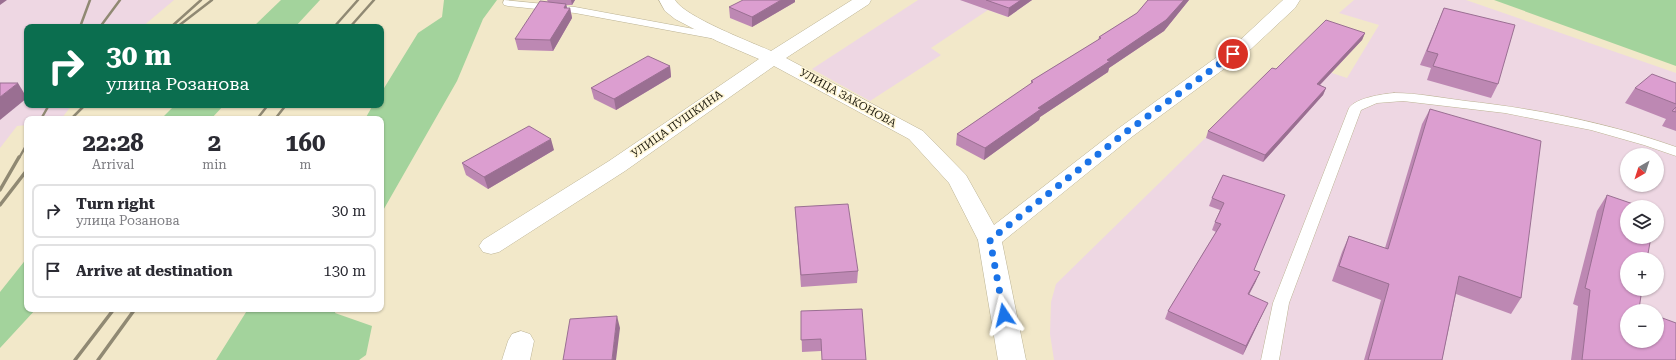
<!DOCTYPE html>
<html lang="en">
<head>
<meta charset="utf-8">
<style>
  body { margin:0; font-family:"Roboto Serif",serif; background:#f2f2f3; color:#2b2b33; height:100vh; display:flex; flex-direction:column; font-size:15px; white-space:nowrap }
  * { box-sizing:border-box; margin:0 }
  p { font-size:13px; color:#7c7c81 }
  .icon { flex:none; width:22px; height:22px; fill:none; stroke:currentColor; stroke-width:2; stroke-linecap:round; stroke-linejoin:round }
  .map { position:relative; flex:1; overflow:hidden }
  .side { position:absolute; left:24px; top:116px; width:360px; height:196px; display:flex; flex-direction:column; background:#fff; border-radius:8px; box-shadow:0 1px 3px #0004 }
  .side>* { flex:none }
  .guide { position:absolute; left:24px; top:24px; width:360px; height:84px; border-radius:8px; box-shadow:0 1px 3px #0004; background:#0b6e4f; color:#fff; overflow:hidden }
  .needle { width:26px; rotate:219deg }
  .fabs { position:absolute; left:1620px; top:148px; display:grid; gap:8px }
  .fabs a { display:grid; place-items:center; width:44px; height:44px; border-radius:50%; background:#fff; box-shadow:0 1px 3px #0004; font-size:20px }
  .pin { position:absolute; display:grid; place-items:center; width:34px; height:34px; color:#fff; margin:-17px; border:2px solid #fff; border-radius:50%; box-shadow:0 1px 4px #0007 }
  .me { position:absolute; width:44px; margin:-22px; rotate:350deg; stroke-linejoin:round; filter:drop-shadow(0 0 3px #0008) }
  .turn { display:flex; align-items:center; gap:14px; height:84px; padding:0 16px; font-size:18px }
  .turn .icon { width:52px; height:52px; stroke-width:2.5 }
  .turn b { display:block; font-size:28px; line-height:34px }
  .eta { display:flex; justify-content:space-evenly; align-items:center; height:68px; text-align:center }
  .eta b { font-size:24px; font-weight:700; line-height:28px }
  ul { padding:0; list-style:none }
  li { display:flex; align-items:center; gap:12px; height:54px; margin:0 8px 6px; padding:0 8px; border:2px solid #e1e1e2; border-radius:8px }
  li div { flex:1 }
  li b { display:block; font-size:15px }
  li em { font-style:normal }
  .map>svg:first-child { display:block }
  .industrial { fill:#eed7e3; fill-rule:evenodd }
  .green { fill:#a3d39c }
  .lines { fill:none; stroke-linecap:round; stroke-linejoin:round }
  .service-casing { stroke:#bcb394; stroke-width:1 }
  .minor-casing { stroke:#bcb394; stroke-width:1 }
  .service { fill:#fff; fill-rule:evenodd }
  .minor { fill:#fff; fill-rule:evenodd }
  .rail-far1 { stroke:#908973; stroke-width:2.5 }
  .rail { stroke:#908973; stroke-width:3.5 }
  .wall { fill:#bd88b3 }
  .shaded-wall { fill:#9a6f92 }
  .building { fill:#dc9ed0; stroke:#9a6f92 }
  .route { stroke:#1a73e8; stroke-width:7; stroke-dasharray:0 12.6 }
  .labels { text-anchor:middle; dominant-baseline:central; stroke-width:3; stroke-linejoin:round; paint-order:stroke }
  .street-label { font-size:11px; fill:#1c190e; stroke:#fff6d6 }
</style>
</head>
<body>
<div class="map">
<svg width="1676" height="360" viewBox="0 0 1676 360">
  <rect width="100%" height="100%" fill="#f2e8c9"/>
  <!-- industrial -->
  <g class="industrial">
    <polygon points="0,0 174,0 142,27 27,27 27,105 72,105 61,119 27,119 27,125 17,126 0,148"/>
    <polygon points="918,0 1032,0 1008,17 988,10 931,48 941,55 870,101 812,69"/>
    <path d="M1354,0H1466L1676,73V360H1054L1050,334L1051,302L1056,284L1287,58L1347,78L1379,25L1339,13ZM1627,155H1657V185H1627ZM1627,207H1657V237H1627ZM1627,259H1657V289H1627ZM1627,311H1657V341H1627Z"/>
  </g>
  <!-- green -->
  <g class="green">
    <polygon points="281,0 320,0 295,27 253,27"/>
    <polygon points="444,0 497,0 483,19 457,81 381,214 381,119 365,119 373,105 381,105 381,93 418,33 442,17"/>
    <polygon points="1494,0 1676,0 1676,66"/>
    <polygon points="175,105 224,105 211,119 161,119"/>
    <polygon points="27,258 27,309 36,309 0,348 0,292"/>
    <polygon points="248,309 336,309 335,313 372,326 366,355 359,360 216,360"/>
  </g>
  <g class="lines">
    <!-- service casing -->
    <g class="service-casing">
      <g id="service">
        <polygon points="504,0 575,7 721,34 725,35 727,37 725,39 721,40 575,13 508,6 504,5 503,3"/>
        <path d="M1394,93C1418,93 1442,98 1466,101C1538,109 1608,123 1676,147V156L1644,145L1591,130L1505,113L1403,101L1377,103L1361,110L1289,303L1279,360H1261L1273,303L1349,108C1356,98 1382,94 1394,93Z"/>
      </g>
    </g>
    <!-- minor casing -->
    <g class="minor-casing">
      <g id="minor">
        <path d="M659,0H675C685,17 751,42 771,51L852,0H871L869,4L786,58L923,131L966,175L994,225L1119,128L1239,41L1283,0H1300L1295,8L1251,49L1133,136L1002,242L1026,360H998L978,240L949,183L909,139L774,66L625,171L499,252L491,254L483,252L479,246L483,240L609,161L759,59L717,41L675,19L665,11Z"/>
        <polygon points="521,331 530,334 534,341 530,360 502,360 508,341 512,334"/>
      </g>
    </g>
    <!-- service -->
    <use href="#service" class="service"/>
    <!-- minor -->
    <use href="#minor" class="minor"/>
    <!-- rail-far1 -->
    <g class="rail-far1">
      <polyline points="80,27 90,0"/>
      <polyline points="100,27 120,0"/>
      <polyline points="171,27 201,0"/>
      <polyline points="177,27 212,0"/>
      <polyline points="334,27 358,0"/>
      <polyline points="350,27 374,0"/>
      <polyline points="41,119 49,105"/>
      <polyline points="71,119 85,105"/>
      <polyline points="257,119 268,105"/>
      <polyline points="275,119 286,105"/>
      <polyline points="19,158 27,144"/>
    </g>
    <!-- rail -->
    <g class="rail">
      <polyline points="0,190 19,157"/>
      <polyline points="0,205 27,170"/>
      <polyline points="75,360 114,309"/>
      <polyline points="98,360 135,309"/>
    </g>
  </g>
  <!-- wall -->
  <g class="wall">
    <polygon points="547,0 575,0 572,5 566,5 567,8 570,8 572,18 553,51 518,50 515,39 548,2"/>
    <polygon points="960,0 1032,0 1008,17"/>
    <polygon points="1148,0 1189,0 1164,31 1109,68 1108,72 1040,117 1039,120 984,160 956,145 957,134 1031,84 1031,81 1098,40 1099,37 1137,13"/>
    <polygon points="795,2 752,27 730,18 729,7"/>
    <polygon points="1444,8 1498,84 1491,98 1427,80 1431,68 1420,65"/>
    <polygon points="1365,33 1362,40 1320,85 1326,88 1323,95 1263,162 1206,138 1208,131"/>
    <polygon points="670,66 671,77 616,110 594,99 591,88"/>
    <polygon points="1676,83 1676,131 1662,126 1666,119 1625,103 1635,88"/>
    <polygon points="1430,109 1521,298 1511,314 1456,294 1442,360 1364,360 1381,300 1332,281 1342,252 1349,236 1385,248 1422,124"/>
    <polygon points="554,150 488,189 466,175 462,163"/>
    <polygon points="1223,175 1254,270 1256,281 1249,295 1264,311 1243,355 1165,319 1168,311 1216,232 1212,230 1215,222 1220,210 1209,206 1212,198"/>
    <polygon points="1607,195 1639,309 1676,360 1571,360 1578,306 1573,304 1597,211"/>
    <polygon points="795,207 858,271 857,283 801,287"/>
    <polygon points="801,311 866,360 821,351 802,352"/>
  </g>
  <!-- shaded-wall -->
  <g class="shaded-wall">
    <polygon points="0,0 7,0 0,5"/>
    <polygon points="571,0 575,0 572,5"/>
    <polygon points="781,0 795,0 795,2 752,27 752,17"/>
    <polygon points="1021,0 1032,0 1008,17 1009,8"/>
    <polygon points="1184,0 1189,0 1164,31 1109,68 1108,72 1040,117 1039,120 984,160 985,148 1038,108 1107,60"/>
    <polygon points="566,4 568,11 570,8 572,18 553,51 550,40"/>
    <polygon points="1365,33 1362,40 1314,91 1317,84"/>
    <polygon points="670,66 671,77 616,110 614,99"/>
    <polygon points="18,83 27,98 0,120 0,97"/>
    <polygon points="1326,88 1323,95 1263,162 1265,155"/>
    <polygon points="551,139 554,150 488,189 484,177"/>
    <polygon points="1260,272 1256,281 1244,303 1248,294"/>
    <polygon points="1268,303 1264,311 1243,355 1246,346"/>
    <polygon points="617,316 620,328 616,360 612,360"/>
  </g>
  <!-- building -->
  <g class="building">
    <polygon points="743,0 781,0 752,17 729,7"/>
    <polygon points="986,0 1021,0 1009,8"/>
    <polygon points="1148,0 1184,0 1166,20 1107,60 1110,61 1038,108 1041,109 985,148 957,134 1033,82 1031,81 1101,38 1099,37 1137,13"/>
    <polygon points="540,1 566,4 564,8 570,8 550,40 515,39"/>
    <polygon points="1444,8 1515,25 1498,84 1433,66 1438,54 1427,51"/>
    <polygon points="1326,20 1365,33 1317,84 1326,88 1265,155 1208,131 1272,68 1276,69"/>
    <polygon points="648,56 670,66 614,99 591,88"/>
    <polygon points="1652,74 1676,83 1676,104 1635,88"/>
    <polygon points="0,83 18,83 0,97"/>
    <polygon points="1676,107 1676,112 1672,111"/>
    <polygon points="1430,109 1541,141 1521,298 1459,276 1442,360 1368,360 1389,284 1339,266 1349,236 1388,249"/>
    <polygon points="529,126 551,139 484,177 462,163"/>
    <polygon points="1223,175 1285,195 1254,270 1260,272 1248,294 1268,303 1246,346 1168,311 1221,224 1215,222 1224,203 1212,198"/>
    <polygon points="1607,195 1642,207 1627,207 1627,237 1651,237 1647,259 1627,259 1627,289 1642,289 1639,309 1644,311 1627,311 1627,341 1657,341 1657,316 1676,323 1676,360 1582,360 1590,290 1585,288"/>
    <polygon points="848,204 858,271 801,275 795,207"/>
    <polygon points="862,309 866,360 822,360 821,339 801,340 801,311"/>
    <polygon points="617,316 612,360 563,360 570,319"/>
  </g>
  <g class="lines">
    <!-- route -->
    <polyline class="route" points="1004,315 990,240 1126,132 1233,54"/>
  </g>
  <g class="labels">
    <!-- street labels -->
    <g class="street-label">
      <text transform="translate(848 98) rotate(29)">УЛИЦА ЗАКОНОВА</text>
      <text transform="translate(677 124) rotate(-35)">УЛИЦА ПУШКИНА</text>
    </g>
  </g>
</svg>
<div class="fabs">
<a><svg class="needle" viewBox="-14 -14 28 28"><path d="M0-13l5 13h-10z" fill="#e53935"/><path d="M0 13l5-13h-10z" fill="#7c7c81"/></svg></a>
<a><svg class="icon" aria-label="layers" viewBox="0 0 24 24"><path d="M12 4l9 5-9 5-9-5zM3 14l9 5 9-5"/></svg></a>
<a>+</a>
<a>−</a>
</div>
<div class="pin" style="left:1233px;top:54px;background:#d93025"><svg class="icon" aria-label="arrive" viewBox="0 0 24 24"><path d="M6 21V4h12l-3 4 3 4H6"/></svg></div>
<svg class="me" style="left:1004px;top:315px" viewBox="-20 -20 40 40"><path d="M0-17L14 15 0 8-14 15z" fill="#1a73e8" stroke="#fff" stroke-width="4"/></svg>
<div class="guide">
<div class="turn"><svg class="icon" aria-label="right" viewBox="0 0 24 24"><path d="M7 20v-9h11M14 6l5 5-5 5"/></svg><div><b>30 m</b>улица Розанова</div></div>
</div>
<section class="side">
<div class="eta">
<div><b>22:28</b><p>Arrival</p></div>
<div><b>2</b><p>min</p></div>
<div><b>160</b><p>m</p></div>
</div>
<ul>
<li><svg class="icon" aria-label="right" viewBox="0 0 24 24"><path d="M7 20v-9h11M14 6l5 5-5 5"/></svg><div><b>Turn right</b><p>улица Розанова</p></div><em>30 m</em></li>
<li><svg class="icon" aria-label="arrive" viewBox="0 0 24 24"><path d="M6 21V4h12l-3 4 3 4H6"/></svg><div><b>Arrive at destination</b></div><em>130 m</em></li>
</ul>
</section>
</div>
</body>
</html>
